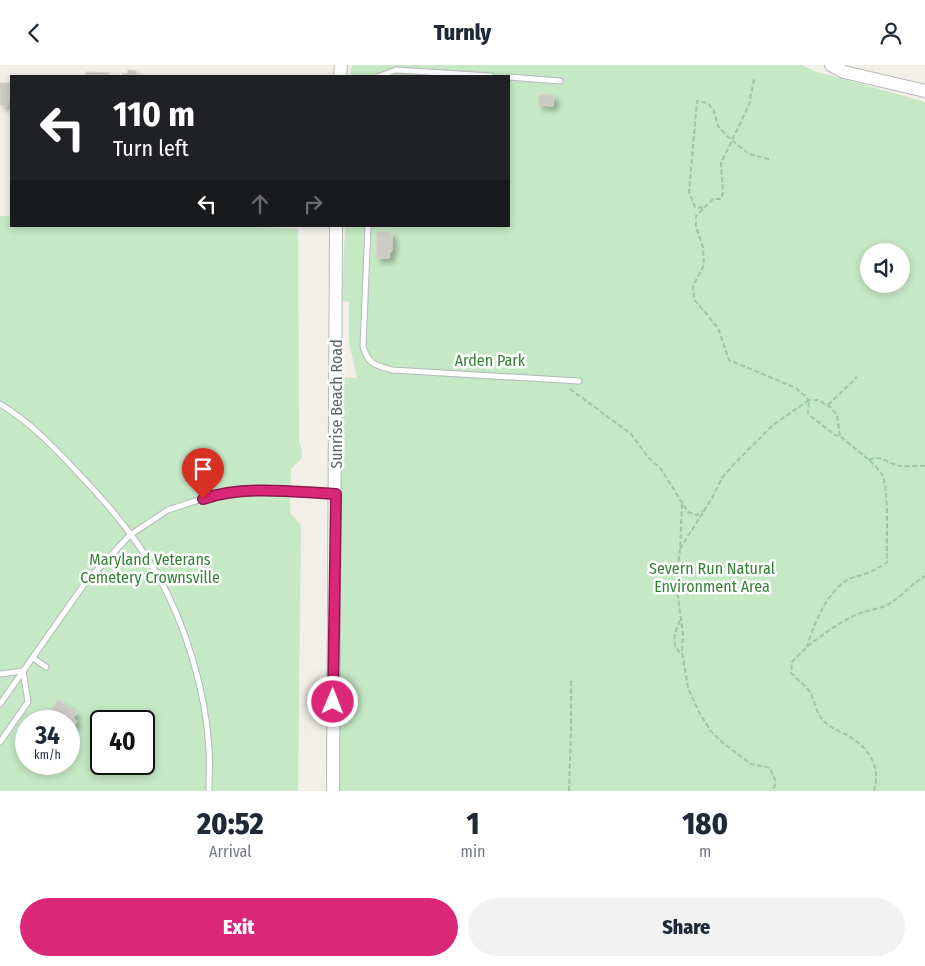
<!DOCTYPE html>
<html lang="en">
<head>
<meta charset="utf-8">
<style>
  body { margin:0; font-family:"Fira Sans Condensed",sans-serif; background:#f2f2f3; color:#1f2937; height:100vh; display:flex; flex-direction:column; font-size:19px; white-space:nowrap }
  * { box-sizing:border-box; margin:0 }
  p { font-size:16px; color:#747a83 }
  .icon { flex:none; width:28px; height:28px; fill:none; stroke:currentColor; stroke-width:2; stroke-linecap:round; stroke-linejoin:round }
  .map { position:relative; height:726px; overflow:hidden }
  .drawer { display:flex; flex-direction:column; background:#fff; flex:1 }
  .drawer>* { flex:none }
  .guide { position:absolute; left:10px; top:10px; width:500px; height:152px; border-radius:0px; box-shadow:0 2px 8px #0003; background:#202124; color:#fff; overflow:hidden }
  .controls { position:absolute; left:860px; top:178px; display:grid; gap:10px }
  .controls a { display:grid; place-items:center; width:50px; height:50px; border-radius:50%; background:#fff; box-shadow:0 2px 8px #0003; font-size:25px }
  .speed { position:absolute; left:15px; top:645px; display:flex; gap:10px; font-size:25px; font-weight:700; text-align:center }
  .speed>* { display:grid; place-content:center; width:65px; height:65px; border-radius:50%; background:#fff; box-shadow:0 2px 8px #0003; line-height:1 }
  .speed small { font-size:12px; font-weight:400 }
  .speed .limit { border:2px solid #111; border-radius:8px; background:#fff; color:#111 }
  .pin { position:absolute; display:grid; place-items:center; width:42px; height:42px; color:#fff; margin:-51px -21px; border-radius:50% 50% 50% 0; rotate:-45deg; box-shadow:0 0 5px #0007 }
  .pin .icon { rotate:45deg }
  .me { position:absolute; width:55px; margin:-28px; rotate:1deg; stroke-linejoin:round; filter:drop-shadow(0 0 4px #0008) }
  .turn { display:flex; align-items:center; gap:18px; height:105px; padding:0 20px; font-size:22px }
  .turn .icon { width:65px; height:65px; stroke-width:2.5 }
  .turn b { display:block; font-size:35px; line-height:42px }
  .lanes { display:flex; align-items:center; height:48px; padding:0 20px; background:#0003; justify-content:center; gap:25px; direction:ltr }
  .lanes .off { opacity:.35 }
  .eta { display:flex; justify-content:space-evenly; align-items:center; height:85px; text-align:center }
  .eta b { font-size:30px; font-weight:800; line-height:35px }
  .primary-button { display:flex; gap:10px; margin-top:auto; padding:10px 20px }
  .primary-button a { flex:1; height:58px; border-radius:30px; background:#db2777; color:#fff; font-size:20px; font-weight:800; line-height:58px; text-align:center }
  .primary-button a+a { background:#f2f2f3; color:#1f2937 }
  header { display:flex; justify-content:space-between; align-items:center; height:65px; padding:0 20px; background:#fff; font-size:22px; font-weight:800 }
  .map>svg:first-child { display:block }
  .green { fill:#c5e8c5; fill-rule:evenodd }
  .building { fill:#cccac5; stroke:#d6d1c6; filter:url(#shadow) }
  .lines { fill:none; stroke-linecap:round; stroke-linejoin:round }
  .service-casing { stroke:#b5b8bc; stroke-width:7 }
  .tertiary-casing { stroke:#b5b8bc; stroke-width:14 }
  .path { stroke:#9cc7a9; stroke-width:2; stroke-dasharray:5 2.5; stroke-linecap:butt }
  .service { stroke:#fff; stroke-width:5 }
  .tertiary { stroke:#fff; stroke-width:12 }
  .route-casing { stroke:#8e194d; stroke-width:12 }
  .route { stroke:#db2777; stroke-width:9 }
  .labels { text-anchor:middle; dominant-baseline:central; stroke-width:5; stroke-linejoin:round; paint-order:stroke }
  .park-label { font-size:16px; fill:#348238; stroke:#fff }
  .street-label { font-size:16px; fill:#5f6368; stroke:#fff }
</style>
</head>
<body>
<header><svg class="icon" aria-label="back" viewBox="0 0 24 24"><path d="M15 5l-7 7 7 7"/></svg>Turnly<svg class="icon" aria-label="person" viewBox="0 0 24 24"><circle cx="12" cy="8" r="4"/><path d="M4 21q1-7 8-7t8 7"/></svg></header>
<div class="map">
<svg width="925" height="726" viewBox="0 0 925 726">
  <defs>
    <filter id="shadow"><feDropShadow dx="4.5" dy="4.5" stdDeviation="2.5" flood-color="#0004"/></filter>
  </defs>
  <rect width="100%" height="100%" fill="#f1efe8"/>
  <!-- green -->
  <g class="green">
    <path d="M352,0H802L814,6L925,37V726H336L341,312L357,313L349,277V237L342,236L345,161H509V11H350ZM869,186H901V219H869Z"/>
    <path d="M0,151H11V161H231L298,164L299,377L302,385V393L291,404L290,448L301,460L298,726H0ZM26,656H69V699H26ZM101,656H144V699H101Z"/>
  </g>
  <!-- building -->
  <g class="building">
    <polygon points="128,5 136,6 137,11 122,11 122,9 128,9"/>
    <polygon points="86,7 109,8 108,11 86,11"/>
    <polygon points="0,18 10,18 8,41 0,40"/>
    <polygon points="539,30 554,30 553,41 538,40"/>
    <polygon points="377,167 390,167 390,169 392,169 392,186 390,186 389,193 376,193"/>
    <polygon points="58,635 77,648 73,653 77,656 69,668 69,656 43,656"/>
  </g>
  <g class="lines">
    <!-- service casing -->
    <g class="service-casing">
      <g id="service">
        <polyline points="380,11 396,5 491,11"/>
        <polyline points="509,12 560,16"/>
        <path d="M368,161L363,281C368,299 374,300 392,305L579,316"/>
        <path d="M0,339C30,357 55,383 79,409C108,439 137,474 158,511C186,560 206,628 209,684C210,698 209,712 209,726"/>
        <polyline points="33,593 46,602"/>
        <polyline points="0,609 23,606 28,637 0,677"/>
        <polyline points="0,639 85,518 130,470 168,445 220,428 280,426 333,429"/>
      </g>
    </g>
    <!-- tertiary casing -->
    <g class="tertiary-casing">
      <g id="tertiary">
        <polyline points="831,0 844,7 925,26"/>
        <polyline points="340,11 341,0"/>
        <polyline points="333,726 336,161"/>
      </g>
    </g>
    <!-- path -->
    <g class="path">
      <polyline points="754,14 749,40 721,98 723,128 721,134 713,134 696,151 696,162 703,182 704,200 693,221 694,234 718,263 729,295 796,323 809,335 818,335 830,342 837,350 840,371"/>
      <polyline points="703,143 695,142 689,127 697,36 708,38 714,46 718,61 727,71 749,89 772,95"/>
      <polyline points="570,324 631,369 648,392 661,404 688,447 697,450 703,446"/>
      <polyline points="828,340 857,312"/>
      <path d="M869,395C880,389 889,399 900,401C908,402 917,400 925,401"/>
      <polyline points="682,439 680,485 676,518 683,569 682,587 688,623 699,647 710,665 723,678 751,699 770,703 776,717 773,726"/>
      <polyline points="680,484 712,433 722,413 735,398 773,360 809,335"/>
      <path d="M680,555C675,569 670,577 681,589"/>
      <path d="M807,582C814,559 826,528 847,515C850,513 855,512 858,511C869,508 878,504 887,497C886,479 890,421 881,408C870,393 853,383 840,371L835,370L808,349L809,335"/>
      <polyline points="569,726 571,665 571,614"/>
      <path d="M874,726C881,701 870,685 849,671C842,667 832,664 826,658C817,651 816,641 812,631C808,622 798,615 791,608L792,597C809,578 832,562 855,550C864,546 875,545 885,541C902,533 910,519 925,511"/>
    </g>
    <!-- service -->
    <use href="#service" class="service"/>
    <!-- tertiary -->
    <use href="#tertiary" class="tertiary"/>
  </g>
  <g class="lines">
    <!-- route casing -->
    <g class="route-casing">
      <path id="route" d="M203,434C243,420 294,427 336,429L333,637"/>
    </g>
    <!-- route -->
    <use href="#route" class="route"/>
  </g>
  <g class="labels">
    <!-- park labels -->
    <g class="park-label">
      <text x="490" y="295">Arden Park</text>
      <text x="150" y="494">Maryland Veterans<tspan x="150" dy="18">Cemetery Crownsville</tspan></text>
      <text x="712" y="503">Severn Run Natural<tspan x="712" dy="18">Environment Area</tspan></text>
    </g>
    <!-- street labels -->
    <g class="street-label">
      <text transform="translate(336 339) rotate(-90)">Sunrise Beach Road</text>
    </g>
  </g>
</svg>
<div class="controls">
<a><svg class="icon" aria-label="sound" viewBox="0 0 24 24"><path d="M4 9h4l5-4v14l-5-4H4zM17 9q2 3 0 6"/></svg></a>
</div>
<div class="speed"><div>34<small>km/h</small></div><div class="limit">40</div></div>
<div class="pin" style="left:203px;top:434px;background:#d93025"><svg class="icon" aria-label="arrive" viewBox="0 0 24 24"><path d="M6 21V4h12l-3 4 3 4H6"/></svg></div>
<svg class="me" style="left:333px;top:637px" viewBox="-20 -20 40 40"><circle r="17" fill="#db2777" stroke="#fff" stroke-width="3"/><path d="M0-11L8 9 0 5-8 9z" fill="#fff"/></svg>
<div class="guide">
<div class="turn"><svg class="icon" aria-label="left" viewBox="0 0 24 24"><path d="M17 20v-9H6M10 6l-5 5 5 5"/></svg><div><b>110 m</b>Turn left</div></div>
<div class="lanes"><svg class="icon" aria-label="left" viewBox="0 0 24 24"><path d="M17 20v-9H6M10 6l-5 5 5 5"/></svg><svg class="icon off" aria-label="ahead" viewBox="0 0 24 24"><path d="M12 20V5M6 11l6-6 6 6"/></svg><svg class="icon off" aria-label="right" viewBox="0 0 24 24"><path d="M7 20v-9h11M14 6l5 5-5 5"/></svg></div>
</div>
</div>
<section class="drawer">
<div class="eta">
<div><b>20:52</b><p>Arrival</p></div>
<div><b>1</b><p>min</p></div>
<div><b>180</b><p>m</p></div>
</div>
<div class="primary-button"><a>Exit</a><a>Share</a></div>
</section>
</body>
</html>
